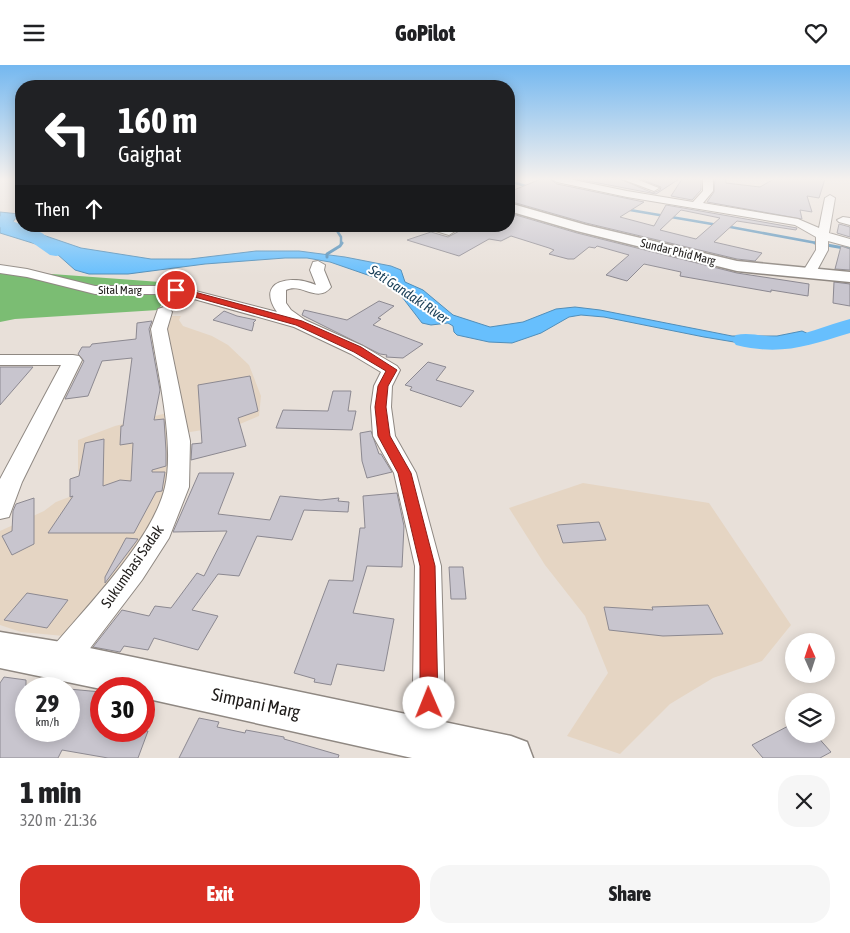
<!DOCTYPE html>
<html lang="en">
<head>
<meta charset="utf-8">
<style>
  body { margin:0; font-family:"Asap Condensed",sans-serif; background:#f6f6f6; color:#202124; height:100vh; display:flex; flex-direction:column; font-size:19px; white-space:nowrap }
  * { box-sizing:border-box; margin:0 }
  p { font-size:16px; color:#757577 }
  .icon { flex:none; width:28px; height:28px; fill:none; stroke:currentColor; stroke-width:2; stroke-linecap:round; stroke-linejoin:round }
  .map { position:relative; height:693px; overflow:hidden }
  .panel { display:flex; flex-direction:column; background:#fff; flex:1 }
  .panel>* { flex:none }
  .guide { position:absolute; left:15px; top:15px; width:500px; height:152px; border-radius:20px; box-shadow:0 2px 12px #0003; background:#202124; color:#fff; overflow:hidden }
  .needle { width:32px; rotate:357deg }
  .fabs { position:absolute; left:785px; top:568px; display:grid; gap:10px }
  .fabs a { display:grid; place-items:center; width:50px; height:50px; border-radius:50%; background:#fff; box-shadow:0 2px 12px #0003; font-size:25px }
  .speed { position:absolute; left:15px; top:612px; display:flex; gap:10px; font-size:25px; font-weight:700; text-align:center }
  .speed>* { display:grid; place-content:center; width:65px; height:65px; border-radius:50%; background:#fff; box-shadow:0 2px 12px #0003; line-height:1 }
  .speed small { font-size:12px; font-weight:400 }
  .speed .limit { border:8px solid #d22; background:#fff; color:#111 }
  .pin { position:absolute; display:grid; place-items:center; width:42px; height:42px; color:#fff; margin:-21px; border:2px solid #fff; border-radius:50%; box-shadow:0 1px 5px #0007 }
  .me { position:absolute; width:55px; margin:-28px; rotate:359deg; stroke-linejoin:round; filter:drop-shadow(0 0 4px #0008) }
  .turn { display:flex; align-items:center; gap:18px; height:105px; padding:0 20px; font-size:22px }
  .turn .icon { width:65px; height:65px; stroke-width:2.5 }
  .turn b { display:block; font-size:35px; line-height:42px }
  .then { display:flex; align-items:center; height:48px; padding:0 20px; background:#0003; gap:10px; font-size:19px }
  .round { display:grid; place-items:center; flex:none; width:52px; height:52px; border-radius:20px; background:#f6f6f6 }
  .summary { display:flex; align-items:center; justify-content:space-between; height:85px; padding:0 20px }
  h1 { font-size:30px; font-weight:800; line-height:38px }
  .action { display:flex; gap:10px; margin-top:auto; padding:10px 20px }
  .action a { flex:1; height:58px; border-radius:20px; background:#d93025; color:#fff; font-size:20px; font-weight:800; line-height:58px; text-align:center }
  .action a+a { background:#f6f6f6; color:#202124 }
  header { display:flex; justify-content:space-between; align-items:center; height:65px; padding:0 20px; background:#fff; font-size:22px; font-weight:800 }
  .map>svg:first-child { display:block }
  .education { fill:#e5d5c3 }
  .forest { fill:#7bbd73 }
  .water { fill:#67bffd; stroke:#518eb9 }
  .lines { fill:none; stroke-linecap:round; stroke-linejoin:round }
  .stream-far1 { stroke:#518eb9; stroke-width:2.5 }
  .stream { stroke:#518eb9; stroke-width:3 }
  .river { fill:#67bffd; fill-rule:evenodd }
  .building { fill:#c8c5ce; stroke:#8c8991; fill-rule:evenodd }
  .minor-casing { stroke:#8f8882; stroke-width:2 }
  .major-casing { stroke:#8f8882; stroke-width:3 }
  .minor { fill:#fff; fill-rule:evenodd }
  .major { fill:#fff; fill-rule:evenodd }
  .route { fill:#d93025; stroke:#8d1f18 }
  .labels { text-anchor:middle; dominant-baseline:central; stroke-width:4; stroke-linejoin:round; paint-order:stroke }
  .far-street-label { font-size:12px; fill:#1e1b19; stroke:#fff }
  .far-water-label { font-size:14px; font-style:italic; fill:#1b4059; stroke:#fff }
  .street-label { font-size:15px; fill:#1e1b19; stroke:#fff }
  .near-street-label { font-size:18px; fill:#1e1b19; stroke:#fff }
</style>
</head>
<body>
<header><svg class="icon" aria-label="menu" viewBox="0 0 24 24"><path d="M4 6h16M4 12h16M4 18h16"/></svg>GoPilot<svg class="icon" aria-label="heart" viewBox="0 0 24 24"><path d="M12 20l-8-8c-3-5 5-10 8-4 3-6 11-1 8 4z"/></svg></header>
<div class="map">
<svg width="850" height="693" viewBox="0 0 850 693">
  <rect width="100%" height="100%" fill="#e8e0d9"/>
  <!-- education -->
  <g class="education">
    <polygon points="169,251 181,251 179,255 183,261 212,271 228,280 249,300 261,331 259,351 240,359 184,368 184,347 165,271"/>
    <polygon points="167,348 172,416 146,476 64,571 21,567 0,560 0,466 44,446 56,437 85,426 86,409 78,406 78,375 115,361"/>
    <polygon points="583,418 709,438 791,560 762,596 713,613 670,639 620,689 567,671 608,608 585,551 545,500 509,443"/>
  </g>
  <!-- forest -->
  <polygon class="forest" points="0,208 52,209 160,217 178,215 158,245 15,254 0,257"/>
  <!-- water -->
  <polygon class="water" points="0,147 19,149 9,162 11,164 43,170 81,183 151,194 190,194 256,186 299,186 345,192 391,201 401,205 405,217 423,225 453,250 490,262 523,257 556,244 575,242 600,245 732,271 777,271 802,266 811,270 764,282 704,272 604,252 581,250 569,252 541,268 512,278 489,277 457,270 454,267 453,261 448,258 431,260 422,258 399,228 385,216 330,197 307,193 285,193 205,199 128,209 89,209 75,205 57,189 42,181 0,168"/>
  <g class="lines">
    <!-- stream-far1 -->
    <g class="stream-far1">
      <polyline points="509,116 529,122"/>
      <polyline points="624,144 718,160"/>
      <polyline points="334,161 341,172 341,179"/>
      <polyline points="725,161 822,179"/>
    </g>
    <!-- stream -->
    <g class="stream">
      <polyline points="815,178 850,184"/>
      <polyline points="327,192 327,189 340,181 342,178"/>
    </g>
    <!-- river -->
    <g class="river">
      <polygon points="0,151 42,168 65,186 62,190 56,191 50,190 30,176 0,162"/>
      <path d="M850,254V268C807,281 781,291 736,280L732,275L736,270C750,267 764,272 778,272C802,272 827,260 850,254Z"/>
    </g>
  </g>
  <!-- building -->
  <g class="building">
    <path d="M541,114H550L557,119L644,137L620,152L654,161L666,140L797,163L796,165L737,156L714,177L762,188L755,196L737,194L586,158L509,136V127ZM681,145L720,153L696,174L660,165Z"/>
    <polygon points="577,114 620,114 653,128 660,125 661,122 640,114 679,114 656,129"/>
    <polygon points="682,114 701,114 701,125 692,135 671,131"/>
    <polygon points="715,114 726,114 726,118 760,122 774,114 825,114 819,133 807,131 812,147 800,145 802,154 707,137 714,127"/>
    <polygon points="509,148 577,168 737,208 809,219 808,231 771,225 771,227 680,211 681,207 644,199 627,216 606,210 629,190 597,181 595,183 589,182 574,194 568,194 549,189 554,185 549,183 511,171 501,176 489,174 459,191 407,175 431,167 448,172 469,161 483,161 494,165 502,161 509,161"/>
    <polygon points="839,159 850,162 850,172 837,168"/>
    <polygon points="841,181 850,184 850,205 835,204"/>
    <polygon points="834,217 850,219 850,241 833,238"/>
    <polygon points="379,236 394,241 378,253 381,254 373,260 423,279 403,293 386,292 387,290 380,289 302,250 304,245 347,255"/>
    <polygon points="224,246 237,251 256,255 253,258 254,258 252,266 213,255"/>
    <polygon points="152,256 149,264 160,325 154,355 164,354 166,386 166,401 152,405 152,407 165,407 162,426 156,427 134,468 48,468 73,431 70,432 70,414 79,411 85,378 104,374 103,421 120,415 131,416 133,378 120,380 121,361 123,361 132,293 102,296 88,331 65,334 84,296 78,289 82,282 90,282 92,279 136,274 137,258"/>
    <polygon points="428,297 446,302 436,315 474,326 461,342 410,325 412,322 405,320"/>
    <polygon points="0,302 33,302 0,340"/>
    <polygon points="250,311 258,346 238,353 246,381 191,395 192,379 202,378 198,320"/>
    <polygon points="333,326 351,326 348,346 356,346 352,365 276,363 283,345 328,346"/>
    <polygon points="371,366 379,389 381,389 392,407 367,413 362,396 360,368"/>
    <polygon points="199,408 234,408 218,449 270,455 280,431 321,435 339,433 338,436 349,437 348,447 304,445 292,475 257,471 239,511 218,509 192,545 218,551 198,585 154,573 148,585 124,581 120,587 93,582 122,545 149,551 155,541 171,543 197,508 204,511 227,466 173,467"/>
    <polygon points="397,428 404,461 402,502 367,501 353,548 394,554 384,606 337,599 331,620 314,617 315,614 294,608 329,515 353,516 360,463 365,463 363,431"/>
    <polygon points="34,433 34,479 12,490 2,471 12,466 13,446 16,439"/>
    <polygon points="599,457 606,475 563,478 557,460"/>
    <polygon points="126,473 138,474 105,518 105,512"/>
    <polygon points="449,502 463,502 466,534 451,534"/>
    <polygon points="27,528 68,535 47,563 4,555"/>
    <polygon points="708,540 723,569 663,571 609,565 604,542 653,545 652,542"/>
    <polygon points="4,612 26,615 26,666 69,666 69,624 101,627 101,666 148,666 138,693 108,693 62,685 58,693 0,693 0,618"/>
    <polygon points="199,653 219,657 217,662 245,668 246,665 284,672 284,674 339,690 338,693 179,693"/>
    <polygon points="794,658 794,669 815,669 831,687 820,693 763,693 752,680"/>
  </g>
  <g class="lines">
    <!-- minor casing -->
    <g class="minor-casing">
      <g id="minor">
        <polygon points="552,114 569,114 627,126 693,137 703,126 703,114 713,114 713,126 703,138 798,154 819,163 825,133 830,130 835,133 829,168 850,174 850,182 828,176 828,185 814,211 809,212 802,208 816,185 816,172 795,160 627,132 557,117"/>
        <polygon points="622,114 636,114 659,123 654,126"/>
        <polygon points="843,152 850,153 850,160 839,157 837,155"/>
        <polygon points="424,161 445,161 453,163 455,166 449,170 426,163"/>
        <path d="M318,196L325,200L324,205L331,222C318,239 301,217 286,225V238L291,245L305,255L363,281L397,301L400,305L392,321L391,342L395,371L416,408L441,501L446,677L441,689C431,693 427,693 417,689L412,677L415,501L394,408L373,371L371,342L374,321L381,307L351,289L294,262L176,229H95L27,212L0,208V200L27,204L95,221H176L277,247C255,215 292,209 316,220L310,205L313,197Z"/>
        <path d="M164,242L170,244L172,247L167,264L190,376L189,422L169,473L142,515L72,607L61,611L50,607L45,596L50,585C85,543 153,475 165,422C175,379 158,309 151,264L158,244Z"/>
        <polygon points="0,290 73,290 79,291 82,295 22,417 9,452 0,454 0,414 61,300 0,300"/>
      </g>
    </g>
    <!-- major casing -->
    <g class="major-casing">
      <g id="major">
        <polygon points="509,138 586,160 737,196 850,207 850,217 737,206 577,166 509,146"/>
        <polygon points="0,567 61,577 511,671 527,677 533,693 412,693 144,633 144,624 101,624 0,603"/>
      </g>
    </g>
    <!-- minor -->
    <use href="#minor" class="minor"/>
    <!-- major -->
    <use href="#major" class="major"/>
  </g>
  <!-- sky -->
  <linearGradient id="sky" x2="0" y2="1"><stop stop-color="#74b8f0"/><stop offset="0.54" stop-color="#f5f1ee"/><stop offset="1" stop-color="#f5f1ee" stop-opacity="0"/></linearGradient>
  <rect width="850" height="211" fill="url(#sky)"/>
  <!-- route -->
  <polygon class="route" points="176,222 302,256 361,282 397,305 388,321 386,342 390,371 411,408 435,501 438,638 436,644 429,647 423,644 420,638 420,501 398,408 378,371 375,342 378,321 386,306 354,287 296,260 173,226 173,223"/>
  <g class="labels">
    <!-- far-street labels -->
    <g class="far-street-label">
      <text transform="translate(678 187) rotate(14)">Sundar Phid Marg</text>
      <text x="120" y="225">Sital Marg</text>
    </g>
    <!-- far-water labels -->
    <g class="far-water-label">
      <text transform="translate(409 229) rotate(34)">Seti Gandaki River</text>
    </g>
    <!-- street labels -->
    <g class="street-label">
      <text transform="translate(132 501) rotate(-55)">Sukumbasi Sadak</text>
    </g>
    <!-- near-street labels -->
    <g class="near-street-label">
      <text transform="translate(256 638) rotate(12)">Simpani Marg</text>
    </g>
  </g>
</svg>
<div class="fabs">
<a><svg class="needle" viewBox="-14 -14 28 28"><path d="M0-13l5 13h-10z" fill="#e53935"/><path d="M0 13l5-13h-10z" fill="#757577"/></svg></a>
<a><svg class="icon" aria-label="layers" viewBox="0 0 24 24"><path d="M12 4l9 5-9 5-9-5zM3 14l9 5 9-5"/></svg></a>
</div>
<div class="speed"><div>29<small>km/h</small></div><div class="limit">30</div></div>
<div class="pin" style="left:176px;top:225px;background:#d93025"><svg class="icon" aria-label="arrive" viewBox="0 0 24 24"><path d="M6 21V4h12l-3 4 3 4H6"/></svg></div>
<svg class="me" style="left:429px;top:638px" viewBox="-20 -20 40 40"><circle r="19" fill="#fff"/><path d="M0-13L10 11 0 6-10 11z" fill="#d93025"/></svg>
<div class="guide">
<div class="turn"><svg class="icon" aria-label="left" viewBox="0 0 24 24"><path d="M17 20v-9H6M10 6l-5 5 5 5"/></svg><div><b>160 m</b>Gaighat</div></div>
<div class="then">Then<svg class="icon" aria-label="ahead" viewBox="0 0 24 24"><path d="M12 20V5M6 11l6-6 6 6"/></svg></div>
</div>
</div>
<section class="panel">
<div class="summary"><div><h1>1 min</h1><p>320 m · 21:36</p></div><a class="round"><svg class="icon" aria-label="close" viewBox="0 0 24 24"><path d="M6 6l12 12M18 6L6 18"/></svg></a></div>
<div class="action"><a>Exit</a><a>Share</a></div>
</section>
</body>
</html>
